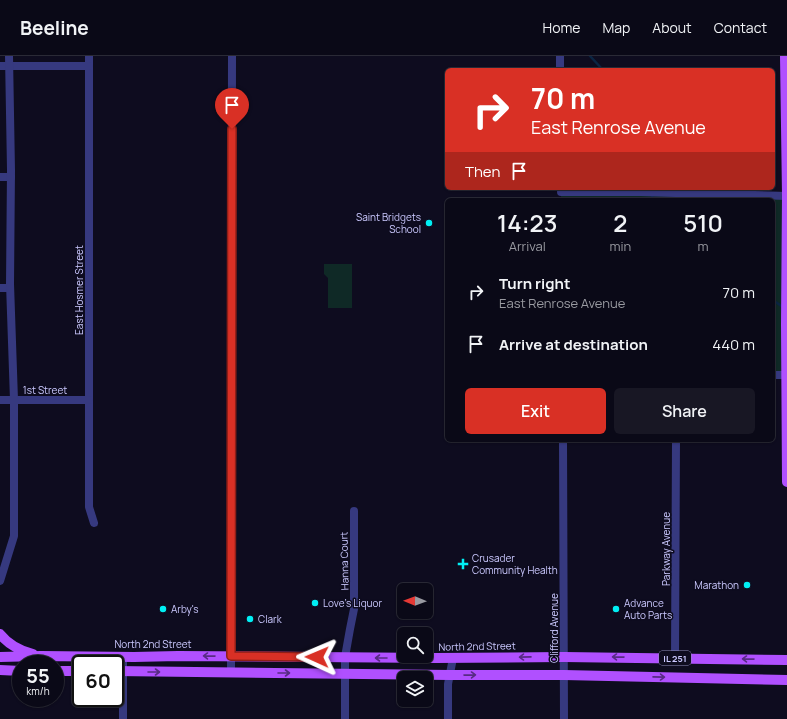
<!DOCTYPE html>
<html lang="en">
<head>
<meta charset="utf-8">
<style>
  body { margin:0; font-family:Manrope,sans-serif; background:#181724; color:#f1f3f6; height:100vh; display:flex; flex-direction:column; font-size:15px; white-space:nowrap }
  * { box-sizing:border-box; margin:0 }
  p { font-size:13px; color:#999aa1 }
  .icon { flex:none; width:22px; height:22px; fill:none; stroke:currentColor; stroke-width:2; stroke-linecap:round; stroke-linejoin:round }
  .map { position:relative; flex:1; overflow:hidden }
  .panel { position:absolute; left:445px; top:142px; width:330px; height:244px; display:flex; flex-direction:column; background:#0a0917; border-radius:6px; box-shadow:0 1px 3px #0004,0 0 0 1px #2a2a36 }
  .panel>* { flex:none }
  .banner { position:absolute; left:445px; top:12px; width:330px; height:122px; border-radius:6px; box-shadow:0 1px 3px #0004,0 0 0 1px #2a2a36; background:#d93025; color:#fff; overflow:hidden }
  .needle { width:26px; rotate:271deg }
  .tools { position:absolute; left:397px; top:527px; display:grid; gap:8px }
  .tools a { display:grid; place-items:center; width:36px; height:36px; border-radius:6px; background:#0a0917; box-shadow:0 1px 3px #0004,0 0 0 1px #2a2a36; font-size:20px }
  .speed { position:absolute; left:12px; top:599px; display:flex; gap:8px; font-size:20px; font-weight:700; text-align:center }
  .speed>* { display:grid; place-content:center; width:52px; height:52px; border-radius:50%; background:#0a0917; box-shadow:0 1px 3px #0004,0 0 0 1px #2a2a36; line-height:1 }
  .speed small { font-size:10px; font-weight:400 }
  .speed .limit { border:2px solid #111; border-radius:6px; background:#fff; color:#111 }
  .pin { position:absolute; display:grid; place-items:center; width:34px; height:34px; color:#fff; margin:-41px -17px; border-radius:50% 50% 50% 0; rotate:-45deg; box-shadow:0 0 4px #0007 }
  .pin .icon { rotate:45deg }
  .me { position:absolute; width:44px; margin:-22px; rotate:271deg; stroke-linejoin:round; filter:drop-shadow(0 0 3px #0008) }
  .turn { display:flex; align-items:center; gap:14px; height:84px; padding:0 20px; font-size:18px }
  .turn .icon { width:52px; height:52px; stroke-width:2.5 }
  .turn b { display:block; font-size:28px; line-height:34px }
  .then { display:flex; align-items:center; height:38px; padding:0 20px; background:#0003; gap:8px; font-size:15px }
  .eta { display:flex; justify-content:space-evenly; align-items:center; height:68px; text-align:center }
  .eta b { font-size:24px; font-weight:600; line-height:28px }
  .action { display:flex; gap:8px; margin-top:auto; padding:8px 20px }
  .action a { flex:1; height:46px; border-radius:6px; background:#d93025; color:#fff; font-size:16px; font-weight:600; line-height:46px; text-align:center }
  .action a+a { background:#181724; color:#f1f3f6 }
  ul { padding:0; list-style:none }
  li { display:flex; align-items:center; gap:12px; height:52px; padding:0 20px }
  li div { flex:1 }
  li b { display:block; font-size:15px }
  li em { font-style:normal }
  header { display:flex; align-items:center; gap:24px; box-sizing:border-box; height:56px; padding:0 20px; background:#0a0917; border-bottom:1px solid #2a2a36 }
  header strong { font-size:19px }
  nav { display:flex; gap:22px; margin-inline-start:auto; font-size:14px }
  .map>svg:first-child { display:block }
  .green { fill:#0f2926 }
  .lines { fill:none; stroke-linecap:round; stroke-linejoin:round }
  .stream { stroke:#0b2543; stroke-width:2.5 }
  .street { stroke:#36397f; stroke-width:8 }
  .primary { stroke:#b050ff; stroke-width:10 }
  .oneway { stroke:#572b84 }
  .route-casing { stroke:#8d1f18; stroke-width:10 }
  .route { stroke:#d93025; stroke-width:7 }
  .poi-dot { fill:#00eff4; stroke:#0e0c1f; stroke-width:1.5 }
  .labels { text-anchor:middle; dominant-baseline:central; stroke-width:3; stroke-linejoin:round; paint-order:stroke }
  .shield { fill:#0e0c1f; stroke:#9290bc; stroke-width:1 }
  .shield-label { font-size:9px; font-weight:bold; fill:#cbc9ff }
  .poi-label { font-size:10px; fill:#cbc9ff; stroke:#0e0c1f; text-anchor:start }
  .street-label { font-size:10px; fill:#cbc9ff; stroke:#0e0c1f }
</style>
</head>
<body>
<header>
<strong>Beeline</strong>
<nav><a>Home</a><a>Map</a><a>About</a><a>Contact</a></nav>
</header>
<div class="map">
<svg width="787" height="663" viewBox="0 0 787 663">
  <rect width="100%" height="100%" fill="#0e0c1f"/>
  <!-- green -->
  <g class="green">
    <polygon points="561,137 787,140 786,319 773,319 773,144 561,144"/>
    <polygon points="324,208 352,208 352,252 328,252 328,222 324,218"/>
  </g>
  <g class="lines">
    <!-- stream -->
    <g class="stream">
      <polyline points="590,0 603,14"/>
      <polyline points="650,132 653,144"/>
      <polyline points="773,244 784,252"/>
    </g>
    <!-- street -->
    <g class="street">
      <polyline points="89,0 89,451 94,467"/>
      <polyline points="560,0 560,14"/>
      <polyline points="0,10 89,10"/>
      <polyline points="0,121 11,121"/>
      <polyline points="561,136 640,136 787,140"/>
      <polyline points="0,232 10,232"/>
      <polyline points="773,319 787,319"/>
      <polyline points="0,344 89,344"/>
      <polyline points="563,384 564,663"/>
      <polyline points="0,525 14,480 14,344 10,228 11,114 9,0"/>
      <polyline points="123,600 123,663"/>
      <polyline points="675,602 676,384"/>
      <polyline points="231,616 232,0"/>
      <polyline points="345,663 345,601 350,573 354,553 354,455"/>
      <polyline points="448,663 448,628 453,602"/>
    </g>
    <!-- primary -->
    <g class="primary">
      <polyline points="785,0 787,140 786,269 787,426"/>
      <path d="M0,578C8,588 21,595 33,598"/>
      <polyline points="0,601 41,600 134,601 178,600 435,602 564,601 787,604"/>
      <polyline points="0,614 21,615"/>
      <polyline points="55,615 81,615"/>
      <polyline points="115,615 450,619 564,619 787,624"/>
    </g>
  </g>
  <!-- one-way arrows -->
  <defs><path id="oneway-shaft" d="M-6 0H5M1.5-3L5.5 0L1.5 3" fill="none" stroke-width="1.6" stroke-linecap="round" stroke-linejoin="round"/></defs>
  <g class="oneway">
    <use href="#oneway-shaft" transform="translate(209 600) rotate(-179)"/>
    <use href="#oneway-shaft" transform="translate(525 601) rotate(179)"/>
    <use href="#oneway-shaft" transform="translate(618 601) rotate(-179)"/>
    <use href="#oneway-shaft" transform="translate(381 602) rotate(-180)"/>
    <use href="#oneway-shaft" transform="translate(748 603) rotate(-179)"/>
    <use href="#oneway-shaft" transform="translate(154 616)"/>
    <use href="#oneway-shaft" transform="translate(284 617)"/>
    <use href="#oneway-shaft" transform="translate(470 619) rotate(-1)"/>
    <use href="#oneway-shaft" transform="translate(659 621) rotate(1)"/>
  </g>
  <g class="lines">
    <!-- route casing -->
    <g class="route-casing">
      <polyline id="route" points="232,73 231,600 317,601"/>
    </g>
    <!-- route -->
    <use href="#route" class="route"/>
  </g>
  <!-- markers -->
  <g class="poi-dot">
    <circle cx="429" cy="167" r="4"/>
    <path d="M461 502h4v4h4v4h-4v4h-4v-4h-4v-4h4z"/>
    <circle cx="747" cy="529" r="4"/>
    <circle cx="315" cy="547" r="4"/>
    <circle cx="163" cy="553" r="4"/>
    <circle cx="616" cy="553" r="4"/>
    <circle cx="250" cy="563" r="4"/>
  </g>
  <g class="labels">
    <!-- shield labels -->
    <rect class="shield" x="659" y="595" width="32" height="14" rx="3"/>
    <g class="shield-label">
      <text x="675" y="602">IL 251</text>
    </g>
    <!-- poi labels -->
    <g class="poi-label">
      <text x="421" y="161" text-anchor="end">Saint Bridgets<tspan x="421" dy="12">School</tspan></text>
      <text x="472" y="502">Crusader<tspan x="472" dy="12">Community Health</tspan></text>
      <text x="739" y="529" text-anchor="end">Marathon</text>
      <text x="323" y="547">Love's Liquor</text>
      <text x="624" y="547">Advance<tspan x="624" dy="12">Auto Parts</tspan></text>
      <text x="171" y="553">Arby's</text>
      <text x="258" y="563">Clark</text>
    </g>
    <!-- street labels -->
    <g class="street-label">
      <text transform="translate(79 234) rotate(-90)">East Hosmer Street</text>
      <text x="45" y="334">1st Street</text>
      <text transform="translate(666 493) rotate(-90)">Parkway Avenue</text>
      <text transform="translate(344 505) rotate(-91)">Hanna Court</text>
      <text transform="translate(554 572) rotate(-90)">Clifford Avenue</text>
      <text x="153" y="588">North 2nd Street</text>
      <text transform="translate(477 590) rotate(-1)">North 2nd Street</text>
    </g>
  </g>
</svg>
<div class="tools">
<a><svg class="needle" viewBox="-14 -14 28 28"><path d="M0-13l5 13h-10z" fill="#e53935"/><path d="M0 13l5-13h-10z" fill="#999aa1"/></svg></a>
<a><svg class="icon" aria-label="search" viewBox="0 0 24 24"><circle cx="10" cy="10" r="6"/><path d="M15 15l6 6"/></svg></a>
<a><svg class="icon" aria-label="layers" viewBox="0 0 24 24"><path d="M12 4l9 5-9 5-9-5zM3 14l9 5 9-5"/></svg></a>
</div>
<div class="speed"><div>55<small>km/h</small></div><div class="limit">60</div></div>
<div class="pin" style="left:232px;top:73px;background:#d93025"><svg class="icon" aria-label="arrive" viewBox="0 0 24 24"><path d="M6 21V4h12l-3 4 3 4H6"/></svg></div>
<svg class="me" style="left:317px;top:601px" viewBox="-20 -20 40 40"><path d="M0-17L14 15 0 8-14 15z" fill="#d93025" stroke="#fff" stroke-width="4"/></svg>
<div class="banner">
<div class="turn"><svg class="icon" aria-label="right" viewBox="0 0 24 24"><path d="M7 20v-9h11M14 6l5 5-5 5"/></svg><div><b>70 m</b>East Renrose Avenue</div></div>
<div class="then">Then<svg class="icon" aria-label="arrive" viewBox="0 0 24 24"><path d="M6 21V4h12l-3 4 3 4H6"/></svg></div>
</div>
<section class="panel">
<div class="eta">
<div><b>14:23</b><p>Arrival</p></div>
<div><b>2</b><p>min</p></div>
<div><b>510</b><p>m</p></div>
</div>
<ul>
<li><svg class="icon" aria-label="right" viewBox="0 0 24 24"><path d="M7 20v-9h11M14 6l5 5-5 5"/></svg><div><b>Turn right</b><p>East Renrose Avenue</p></div><em>70 m</em></li>
<li><svg class="icon" aria-label="arrive" viewBox="0 0 24 24"><path d="M6 21V4h12l-3 4 3 4H6"/></svg><div><b>Arrive at destination</b></div><em>440 m</em></li>
</ul>
<div class="action"><a>Exit</a><a>Share</a></div>
</section>
</div>
</body>
</html>
